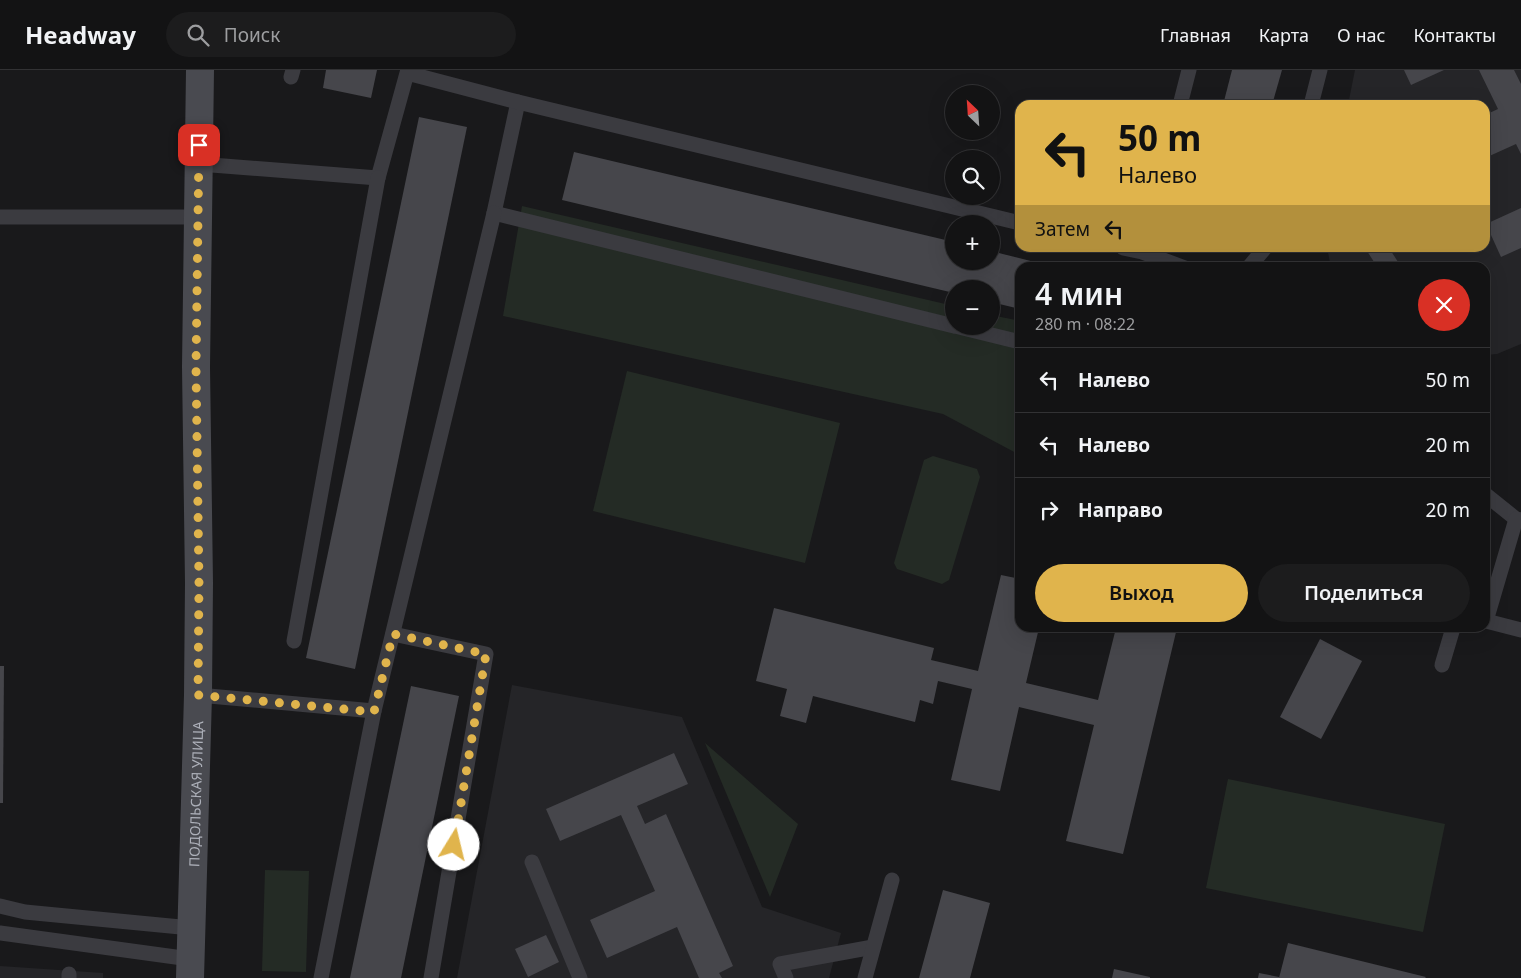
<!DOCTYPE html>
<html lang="ru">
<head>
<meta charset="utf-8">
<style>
  body { margin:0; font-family:"Noto Sans",sans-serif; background:#1c1c1d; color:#f1f3f6; height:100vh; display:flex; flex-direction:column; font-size:19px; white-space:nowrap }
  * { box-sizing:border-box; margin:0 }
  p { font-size:16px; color:#9d9ea0 }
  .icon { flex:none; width:28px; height:28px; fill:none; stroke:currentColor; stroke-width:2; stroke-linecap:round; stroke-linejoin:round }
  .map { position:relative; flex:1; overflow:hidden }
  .panel { position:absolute; left:1015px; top:192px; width:475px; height:370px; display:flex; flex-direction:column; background:#131314; border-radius:15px; box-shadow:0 5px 20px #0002,0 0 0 1px #323234 }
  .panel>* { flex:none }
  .banner { position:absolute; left:1015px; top:30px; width:475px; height:152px; border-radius:15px; box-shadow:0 5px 20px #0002,0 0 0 1px #323234; background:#e0b44c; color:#111; overflow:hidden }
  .needle { width:32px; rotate:335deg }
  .tools { position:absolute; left:945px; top:15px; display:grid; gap:10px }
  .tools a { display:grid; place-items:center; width:55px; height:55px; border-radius:50%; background:#131314; box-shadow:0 5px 20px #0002,0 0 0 1px #323234; font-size:25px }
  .pin { position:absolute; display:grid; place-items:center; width:42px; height:42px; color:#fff; margin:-21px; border-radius:10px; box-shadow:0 2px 8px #0006 }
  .me { position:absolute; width:55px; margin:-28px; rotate:9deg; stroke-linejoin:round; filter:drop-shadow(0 0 4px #0008) }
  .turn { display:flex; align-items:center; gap:18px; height:105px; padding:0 20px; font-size:22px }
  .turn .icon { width:65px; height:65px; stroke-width:2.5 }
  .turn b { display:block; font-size:35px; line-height:42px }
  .then { display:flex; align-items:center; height:48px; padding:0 20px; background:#0003; gap:10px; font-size:19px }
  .round { display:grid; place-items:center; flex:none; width:52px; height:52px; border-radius:26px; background:#1c1c1d }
  .headline { display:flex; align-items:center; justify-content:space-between; height:85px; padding:0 20px }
  h1 { font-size:30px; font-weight:600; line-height:38px }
  .button { display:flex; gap:10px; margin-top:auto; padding:10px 20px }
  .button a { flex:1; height:58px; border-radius:30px; background:#e0b44c; color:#111; font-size:20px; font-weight:600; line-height:58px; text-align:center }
  .button a+a { background:#1c1c1d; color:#f1f3f6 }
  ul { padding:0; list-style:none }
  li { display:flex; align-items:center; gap:15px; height:65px; padding:0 20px; border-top:1px solid #323234 }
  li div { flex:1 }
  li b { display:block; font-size:19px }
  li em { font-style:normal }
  header { display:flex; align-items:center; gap:30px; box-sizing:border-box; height:70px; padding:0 25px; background:#131314; border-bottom:1px solid #323234 }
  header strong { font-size:24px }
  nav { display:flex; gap:28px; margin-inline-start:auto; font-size:18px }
  .search { width:350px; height:45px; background:#1c1c1d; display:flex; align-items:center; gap:12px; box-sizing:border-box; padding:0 18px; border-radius:28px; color:#9d9ea0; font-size:19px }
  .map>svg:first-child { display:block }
  .built { fill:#252528 }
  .green { fill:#242b25 }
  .building { fill:#46464b }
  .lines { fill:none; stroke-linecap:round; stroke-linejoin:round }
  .lane { stroke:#3b3b40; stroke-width:15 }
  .secondary { stroke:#494a50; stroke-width:28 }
  .route { stroke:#e0b44c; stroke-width:9; stroke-dasharray:0 16.2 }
  .labels { text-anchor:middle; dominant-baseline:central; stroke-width:5; stroke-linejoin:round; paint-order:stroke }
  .street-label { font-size:14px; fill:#adb0b9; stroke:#141416 }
</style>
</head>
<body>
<header>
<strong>Headway</strong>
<div class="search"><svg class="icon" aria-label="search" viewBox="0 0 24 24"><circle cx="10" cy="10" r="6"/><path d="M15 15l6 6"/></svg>Поиск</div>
<nav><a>Главная</a><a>Карта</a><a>О нас</a><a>Контакты</a></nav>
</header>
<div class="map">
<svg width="1521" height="908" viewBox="0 0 1521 908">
  <rect width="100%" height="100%" fill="#19191b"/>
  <!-- built -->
  <g class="built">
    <polygon points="1355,0 1521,0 1521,274 1497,284 1485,285 1485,198 1331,197 1327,178 1485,178 1485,35 1348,35"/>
    <polygon points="512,615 682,647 762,837 841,863 829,908 457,908"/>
    <polygon points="0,896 103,903 103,908 0,908"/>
  </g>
  <!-- green -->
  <g class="green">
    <polygon points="522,136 954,236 954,256 991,256 991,245 1020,251 1020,385 943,344 503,246"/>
    <polygon points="627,301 840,353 805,493 593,441"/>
    <polygon points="933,386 977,399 980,407 949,510 942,514 897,499 894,493 924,390"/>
    <polygon points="705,673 798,754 770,827"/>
    <polygon points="1228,709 1445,754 1423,862 1206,818"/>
    <polygon points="265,800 309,801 306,902 262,901"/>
  </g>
  <!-- building -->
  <g class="building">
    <polygon points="326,0 377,0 371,28 323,18"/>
    <polygon points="1232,0 1282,0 1272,35 1223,35"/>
    <polygon points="1404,0 1444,0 1411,15"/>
    <polygon points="1479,0 1514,0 1521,14 1521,84 1516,74 1485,88 1485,45 1498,39"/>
    <polygon points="419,47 467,57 355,599 306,588"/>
    <polygon points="574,82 954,172 954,191 991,191 991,181 1058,198 1020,198 1020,239 991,232 991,219 954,219 954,223 562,130"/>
    <polygon points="1521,138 1521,178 1501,187 1486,154"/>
    <polygon points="1365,178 1389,178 1400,195 1396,198 1378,198"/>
    <polygon points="1001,505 1020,509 1020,558 1039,558 1026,613 1098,630 1116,558 1177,558 1123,784 1066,771 1094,655 1019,637 1000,721 951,710 972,619 938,611 933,634 920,630 915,652 813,626 806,653 780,646 787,619 756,611 774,538 934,578 931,590 978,601"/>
    <polygon points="1320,569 1362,591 1321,669 1280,647"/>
    <polygon points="0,596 4,596 3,733 0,733"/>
    <polygon points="411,616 459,626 401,908 350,908"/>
    <polygon points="674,683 688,714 637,736 645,754 666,744 733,896 719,903 722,908 699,908 677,857 607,888 590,850 655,821 621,745 560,771 546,739"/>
    <polygon points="943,820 990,833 970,908 919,908"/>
    <polygon points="546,865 559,892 528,907 515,879"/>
    <polygon points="1288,873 1426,907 1425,908 1279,908"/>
    <polygon points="1114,899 1150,907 1150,908 1112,908"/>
    <polygon points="1259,903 1279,907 1279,908 1258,908"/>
  </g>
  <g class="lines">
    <!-- lane -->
    <g class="lane">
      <polyline points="291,7 293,0"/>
      <polyline points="518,32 494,143 954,256"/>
      <polyline points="1180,35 1189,0"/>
      <polyline points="1311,35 1320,0"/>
      <polyline points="199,94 378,108 407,3 518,32 1020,153"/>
      <polyline points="0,147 198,147"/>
      <polyline points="1123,178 1142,182 1185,198"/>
      <polyline points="1248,198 1265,178"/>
      <polyline points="955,256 1020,272"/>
      <polyline points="1485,424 1516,449 1521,450"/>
      <polyline points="1516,449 1486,551 1521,560"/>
      <polyline points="393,564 486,584 431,908"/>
      <polyline points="294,571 378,108"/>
      <polyline points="1442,595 1453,558"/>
      <polyline points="198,625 374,641 321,908"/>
      <polyline points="374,641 494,143"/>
      <polyline points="532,792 580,908"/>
      <polyline points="0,836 25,842 191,858"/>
      <polyline points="0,863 190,889"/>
      <polyline points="69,908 69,904"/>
      <polyline points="786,908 780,894 873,877"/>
      <polyline points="865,908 892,810"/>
    </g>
    <!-- secondary -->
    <path class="secondary" id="s1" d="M190,908L198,625L199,513L196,297L200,0"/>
  </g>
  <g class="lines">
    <!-- route -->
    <polyline class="route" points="199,75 196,297 199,513 198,625 374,642 393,564 486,584 454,775"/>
  </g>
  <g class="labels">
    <!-- street labels -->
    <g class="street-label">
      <text stroke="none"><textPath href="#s1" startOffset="184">ПОДОЛЬСКАЯ УЛИЦА</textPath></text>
    </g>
  </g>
</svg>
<div class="tools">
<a><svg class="needle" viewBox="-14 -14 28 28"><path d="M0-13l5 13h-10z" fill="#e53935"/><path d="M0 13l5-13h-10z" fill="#9d9ea0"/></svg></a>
<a><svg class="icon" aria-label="search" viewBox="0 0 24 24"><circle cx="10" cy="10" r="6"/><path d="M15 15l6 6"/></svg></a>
<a>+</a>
<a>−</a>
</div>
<div class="pin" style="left:199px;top:75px;background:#d93025"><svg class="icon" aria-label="arrive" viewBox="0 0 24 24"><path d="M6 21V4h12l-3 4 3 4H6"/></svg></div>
<svg class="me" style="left:454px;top:775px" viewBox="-20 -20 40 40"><circle r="19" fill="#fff"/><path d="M0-13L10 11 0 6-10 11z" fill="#e0b44c"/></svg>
<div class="banner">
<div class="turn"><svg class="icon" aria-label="left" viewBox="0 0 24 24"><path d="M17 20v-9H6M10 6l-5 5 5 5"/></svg><div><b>50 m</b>Налево</div></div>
<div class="then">Затем<svg class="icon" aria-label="left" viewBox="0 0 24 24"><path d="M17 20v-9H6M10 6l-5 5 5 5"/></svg></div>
</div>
<section class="panel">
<div class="headline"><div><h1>4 мин</h1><p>280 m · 08:22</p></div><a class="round" style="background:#d93025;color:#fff"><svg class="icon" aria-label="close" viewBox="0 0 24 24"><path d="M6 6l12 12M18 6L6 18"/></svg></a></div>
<ul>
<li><svg class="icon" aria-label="left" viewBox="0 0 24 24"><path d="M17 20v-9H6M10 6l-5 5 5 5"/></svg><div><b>Налево</b></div><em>50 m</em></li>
<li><svg class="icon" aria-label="left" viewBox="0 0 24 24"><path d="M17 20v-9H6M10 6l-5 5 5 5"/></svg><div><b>Налево</b></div><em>20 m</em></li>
<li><svg class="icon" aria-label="right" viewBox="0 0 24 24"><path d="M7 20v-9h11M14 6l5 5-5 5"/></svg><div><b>Направо</b></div><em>20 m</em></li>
</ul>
<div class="button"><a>Выход</a><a>Поделиться</a></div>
</section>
</div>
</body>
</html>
